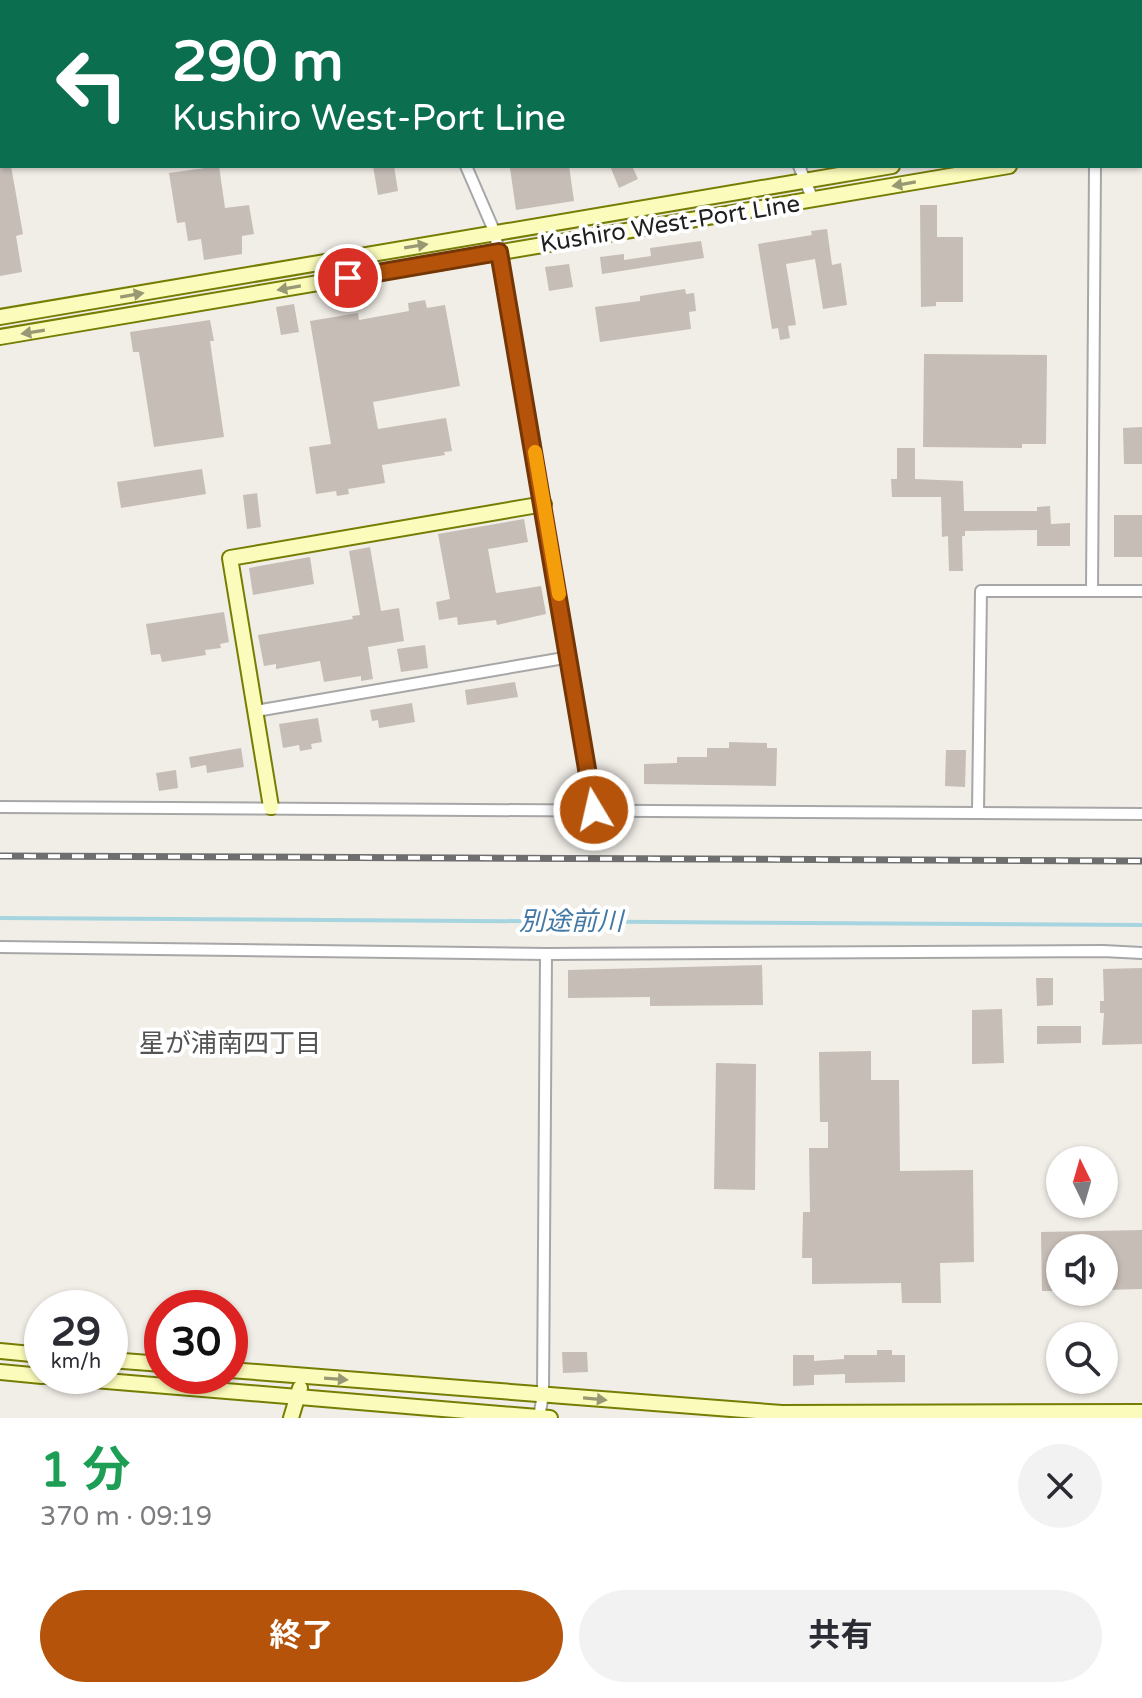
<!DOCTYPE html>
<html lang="ja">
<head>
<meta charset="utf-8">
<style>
  body { margin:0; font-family:"Varela Round","Noto Sans JP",sans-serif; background:#f2f2f3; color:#2b2b33; height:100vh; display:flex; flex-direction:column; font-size:30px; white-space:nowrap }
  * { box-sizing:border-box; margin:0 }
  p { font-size:26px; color:#7c7c81 }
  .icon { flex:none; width:44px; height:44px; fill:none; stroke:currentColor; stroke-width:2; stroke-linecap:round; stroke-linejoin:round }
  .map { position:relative; height:1418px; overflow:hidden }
  .sheet { display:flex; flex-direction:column; background:#fff; flex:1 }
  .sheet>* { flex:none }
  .guide { position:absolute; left:0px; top:0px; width:1142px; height:168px; box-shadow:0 2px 6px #0004; background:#0b6e4f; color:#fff; overflow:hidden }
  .needle { width:52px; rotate:355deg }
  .controls { position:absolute; left:1046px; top:1146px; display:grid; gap:16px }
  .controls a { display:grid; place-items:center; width:72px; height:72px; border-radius:50%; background:#fff; box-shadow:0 2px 6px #0004; font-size:40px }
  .speed { position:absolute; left:24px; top:1290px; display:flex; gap:16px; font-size:40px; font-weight:700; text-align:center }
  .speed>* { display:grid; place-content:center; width:104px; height:104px; border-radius:50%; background:#fff; box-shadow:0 2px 6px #0004; line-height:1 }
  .speed small { font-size:20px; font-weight:400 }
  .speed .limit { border:12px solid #d22; background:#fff; color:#111 }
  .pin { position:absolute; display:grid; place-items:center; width:68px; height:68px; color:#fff; margin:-34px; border:4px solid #fff; border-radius:50%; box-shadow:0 2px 8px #0007 }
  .me { position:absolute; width:88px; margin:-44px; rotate:351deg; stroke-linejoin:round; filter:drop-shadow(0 0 6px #0008) }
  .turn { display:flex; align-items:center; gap:28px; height:168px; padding:0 40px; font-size:36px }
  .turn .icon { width:104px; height:104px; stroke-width:2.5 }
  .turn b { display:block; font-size:56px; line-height:68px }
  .round { display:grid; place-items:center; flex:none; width:84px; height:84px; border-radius:42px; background:#f2f2f3 }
  .summary { display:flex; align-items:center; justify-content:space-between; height:136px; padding:0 40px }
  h1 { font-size:48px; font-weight:700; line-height:60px; color:#1e9e55 }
  .primary-button { display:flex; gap:16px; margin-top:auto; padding:16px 40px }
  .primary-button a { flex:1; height:92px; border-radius:48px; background:#b45309; color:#fff; font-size:32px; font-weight:700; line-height:92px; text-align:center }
  .primary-button a+a { background:#f2f2f3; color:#2b2b33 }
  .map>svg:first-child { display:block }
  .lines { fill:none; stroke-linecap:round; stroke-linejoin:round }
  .stream { stroke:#a6d5df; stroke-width:4 }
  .building { fill:#c6bdb6 }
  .street-casing { stroke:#a7a7a7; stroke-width:14 }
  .secondary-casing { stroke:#757d02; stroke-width:18 }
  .street { stroke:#fff; stroke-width:10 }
  .secondary { stroke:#fbfbbb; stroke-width:14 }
  .rail-casing { stroke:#6e6e6e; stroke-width:7 }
  .rail { stroke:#fff; stroke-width:4; stroke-dasharray:12; stroke-linecap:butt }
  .oneway { fill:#989875 }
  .route-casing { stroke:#753606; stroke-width:20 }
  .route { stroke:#b45309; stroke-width:14 }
  .slow { stroke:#f59e0b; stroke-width:14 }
  .labels { text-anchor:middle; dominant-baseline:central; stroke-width:8; stroke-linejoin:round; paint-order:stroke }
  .street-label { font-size:24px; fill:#202020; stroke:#fff }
  .water-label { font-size:26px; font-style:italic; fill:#4378a4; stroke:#fff }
  .neighbourhood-label { font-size:26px; fill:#535353; stroke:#fff }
</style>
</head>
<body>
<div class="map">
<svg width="1142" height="1418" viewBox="0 0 1142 1418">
  <rect width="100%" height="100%" fill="#f1ede7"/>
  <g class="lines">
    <!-- stream -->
    <polyline class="stream" points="0,918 1142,925"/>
  </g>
  <!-- building -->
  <g class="building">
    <polygon points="0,166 11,166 23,234 16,236 22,272 0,276"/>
    <polygon points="219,166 225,208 249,205 254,234 242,236 242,254 204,260 201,239 188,241 185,222 177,223 169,173"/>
    <polygon points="373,166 394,166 398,191 378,195"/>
    <polygon points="522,166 569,166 574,201 516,210 510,168"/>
    <polygon points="610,166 632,166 638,179 619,188"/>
    <polygon points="920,205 937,205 937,237 963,237 963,302 936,302 936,306 921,307"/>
    <polygon points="827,229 832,265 841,263 847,305 823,309 815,259 786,264 796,325 788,326 790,338 780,340 778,328 772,329 758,244 812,235 811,231"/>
    <polygon points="701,241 704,258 602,274 600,257 624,254 624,260 651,256 650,248"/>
    <polygon points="569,264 573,287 549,291 545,267"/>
    <polygon points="685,289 686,294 694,293 696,311 689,312 691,329 600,342 595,307 640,301 640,296"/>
    <polygon points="425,300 427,308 445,305 460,386 373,402 378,429 446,418 452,451 444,452 445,455 382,465 385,483 348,489 349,494 337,496 336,491 316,494 309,447 331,444 310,321 358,313 359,320 409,311 408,303"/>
    <polygon points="294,304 299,332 281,335 276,307"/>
    <polygon points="210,320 214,341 210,341 224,437 154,447 139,352 133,352 130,332"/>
    <polygon points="924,354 1047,355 1046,444 1022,444 1022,448 923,447"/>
    <polygon points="1142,427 1142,464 1124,464 1123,428"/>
    <polygon points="897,448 915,448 915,479 963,481 964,511 1037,511 1037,507 1050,506 1051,524 1070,523 1070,546 1037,546 1037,530 965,531 965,536 962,536 963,571 949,571 948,536 942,537 941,497 892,497 891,479 897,479"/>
    <polygon points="202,469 206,494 121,508 117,482"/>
    <polygon points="257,493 261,527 247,529 243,495"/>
    <rect x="1114" y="515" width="28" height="42"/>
    <polygon points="524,519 528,542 488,549 496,593 541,586 546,614 497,625 496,620 458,625 457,617 439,620 436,602 450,599 438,534"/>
    <polygon points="370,547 381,611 399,608 404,641 368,647 373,679 361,681 361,676 324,682 320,661 276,669 276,664 264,666 258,635 353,619 352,616 360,615 349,551"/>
    <polygon points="310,557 314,584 253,595 249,568"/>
    <polygon points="224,612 229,642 220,644 221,648 205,650 206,655 162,662 160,654 151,655 146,624"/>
    <polygon points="425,645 428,668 401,672 397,649"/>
    <polygon points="515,682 518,697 467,705 465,690"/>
    <polygon points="412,703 415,722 379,728 378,720 372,721 370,710"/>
    <polygon points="318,718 322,742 311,744 312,749 300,751 299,745 283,748 279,724"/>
    <polygon points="729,742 767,743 767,748 777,748 776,786 644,784 644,764 677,763 677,757 707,757 707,748 729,748"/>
    <polygon points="241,748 244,767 207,773 206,765 191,768 189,757"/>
    <polygon points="946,750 966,750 965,787 945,786"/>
    <polygon points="176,770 178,788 159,791 156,773"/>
    <polygon points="762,965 763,1005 650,1006 650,997 568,998 568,970"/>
    <polygon points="1142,968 1142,1044 1102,1045 1104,1013 1100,1013 1100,1001 1104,1001 1103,969"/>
    <polygon points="1036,978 1053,978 1053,1005 1037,1006"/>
    <polygon points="1002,1009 1004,1063 972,1064 972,1010"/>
    <polygon points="1037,1026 1081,1026 1081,1043 1037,1044"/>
    <polygon points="871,1051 871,1080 899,1080 900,1171 973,1170 974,1262 940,1263 941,1303 902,1303 901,1283 812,1284 812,1258 802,1258 803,1212 810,1212 809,1148 828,1148 828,1122 820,1122 819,1052"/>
    <polygon points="716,1063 756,1064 755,1190 714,1189"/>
    <polygon points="1142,1230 1142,1289 1104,1290 1104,1248 1060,1248 1060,1291 1042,1291 1041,1232"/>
    <polygon points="877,1350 892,1350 892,1355 905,1355 905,1382 845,1383 845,1374 814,1375 814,1385 793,1386 793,1355 814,1355 814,1361 844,1359 844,1355 877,1355"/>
    <polygon points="562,1352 587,1352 588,1372 563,1373"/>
  </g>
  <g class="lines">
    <!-- street casing -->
    <g class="street-casing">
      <g id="street">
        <polyline points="393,0 394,2"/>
        <polyline points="725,0 726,2"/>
        <polyline points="466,166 495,233 594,810"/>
        <polyline points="799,166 813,200"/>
        <polyline points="1092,591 1095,166"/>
        <polyline points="256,711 570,657"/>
        <polyline points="0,807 1142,814"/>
        <polyline points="978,811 981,591 1142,591"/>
        <polyline points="0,947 546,954 1103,951 1142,953"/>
        <polyline points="539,1417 543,1395 546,954"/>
      </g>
    </g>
    <!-- secondary casing -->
    <g class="secondary-casing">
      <g id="secondary">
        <polyline points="1140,123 1142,123"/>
        <polyline points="1140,143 1142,143"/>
        <polyline points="0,317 892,166"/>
        <polyline points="0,337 1009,166"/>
        <polyline points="271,807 230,558 544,504"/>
        <polyline points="0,1351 42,1355"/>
        <polyline points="110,1360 162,1364"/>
        <polyline points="230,1370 782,1413 1142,1412"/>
        <polyline points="0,1372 42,1376"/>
        <polyline points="46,1376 550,1418"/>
        <polyline points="291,1418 300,1388"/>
      </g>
    </g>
    <!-- street -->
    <use href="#street" class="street"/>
    <!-- secondary -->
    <use href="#secondary" class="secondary"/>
    <!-- rail casing -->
    <g class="rail-casing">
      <polyline id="rail" points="0,856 1142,861"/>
    </g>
    <!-- rail -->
    <use href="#rail" class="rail"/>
  </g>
  <!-- one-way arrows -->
  <defs><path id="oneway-solid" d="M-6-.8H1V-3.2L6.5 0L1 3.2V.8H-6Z" transform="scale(2)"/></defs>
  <g class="oneway">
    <use href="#oneway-solid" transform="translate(904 184) rotate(170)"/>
    <use href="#oneway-solid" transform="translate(416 246) rotate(-9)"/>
    <use href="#oneway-solid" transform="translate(289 288) rotate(170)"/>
    <use href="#oneway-solid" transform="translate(132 295) rotate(-10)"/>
    <use href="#oneway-solid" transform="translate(33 332) rotate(171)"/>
    <use href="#oneway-solid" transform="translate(336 1379) rotate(4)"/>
    <use href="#oneway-solid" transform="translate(595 1399) rotate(5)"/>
  </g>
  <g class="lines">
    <!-- route casing -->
    <g class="route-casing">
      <polyline id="route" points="348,278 499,252 594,810"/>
    </g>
    <!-- route -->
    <use href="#route" class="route"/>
    <!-- slow -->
    <polyline class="slow" points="535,452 559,594"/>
  </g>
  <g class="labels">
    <!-- street labels -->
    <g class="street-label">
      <text transform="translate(670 224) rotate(-9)">Kushiro West-Port Line</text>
    </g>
    <!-- water labels -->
    <g class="water-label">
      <text x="571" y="921">別途前川</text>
    </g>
    <!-- neighbourhood labels -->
    <g class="neighbourhood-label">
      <text x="230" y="1043">星が浦南四丁目</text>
    </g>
  </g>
</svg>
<div class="controls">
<a><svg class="needle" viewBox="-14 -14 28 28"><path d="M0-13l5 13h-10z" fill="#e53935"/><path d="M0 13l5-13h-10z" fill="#7c7c81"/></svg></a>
<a><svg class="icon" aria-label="sound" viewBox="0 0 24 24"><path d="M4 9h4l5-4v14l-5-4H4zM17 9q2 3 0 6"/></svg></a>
<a><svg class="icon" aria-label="search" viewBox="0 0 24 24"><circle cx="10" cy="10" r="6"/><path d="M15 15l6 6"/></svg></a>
</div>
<div class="speed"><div>29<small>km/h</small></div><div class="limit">30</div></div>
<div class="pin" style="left:348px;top:278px;background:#d93025"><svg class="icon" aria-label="arrive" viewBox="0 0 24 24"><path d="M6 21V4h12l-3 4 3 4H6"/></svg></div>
<svg class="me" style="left:594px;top:810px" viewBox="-20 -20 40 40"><circle r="17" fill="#b45309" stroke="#fff" stroke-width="3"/><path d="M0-11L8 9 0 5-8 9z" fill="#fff"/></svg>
<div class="guide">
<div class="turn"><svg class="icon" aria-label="left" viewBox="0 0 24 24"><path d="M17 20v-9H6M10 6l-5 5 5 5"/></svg><div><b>290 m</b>Kushiro West-Port Line</div></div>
</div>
</div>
<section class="sheet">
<div class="summary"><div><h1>1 分</h1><p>370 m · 09:19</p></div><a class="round"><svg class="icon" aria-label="close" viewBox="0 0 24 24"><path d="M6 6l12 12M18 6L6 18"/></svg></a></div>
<div class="primary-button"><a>終了</a><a>共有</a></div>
</section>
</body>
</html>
